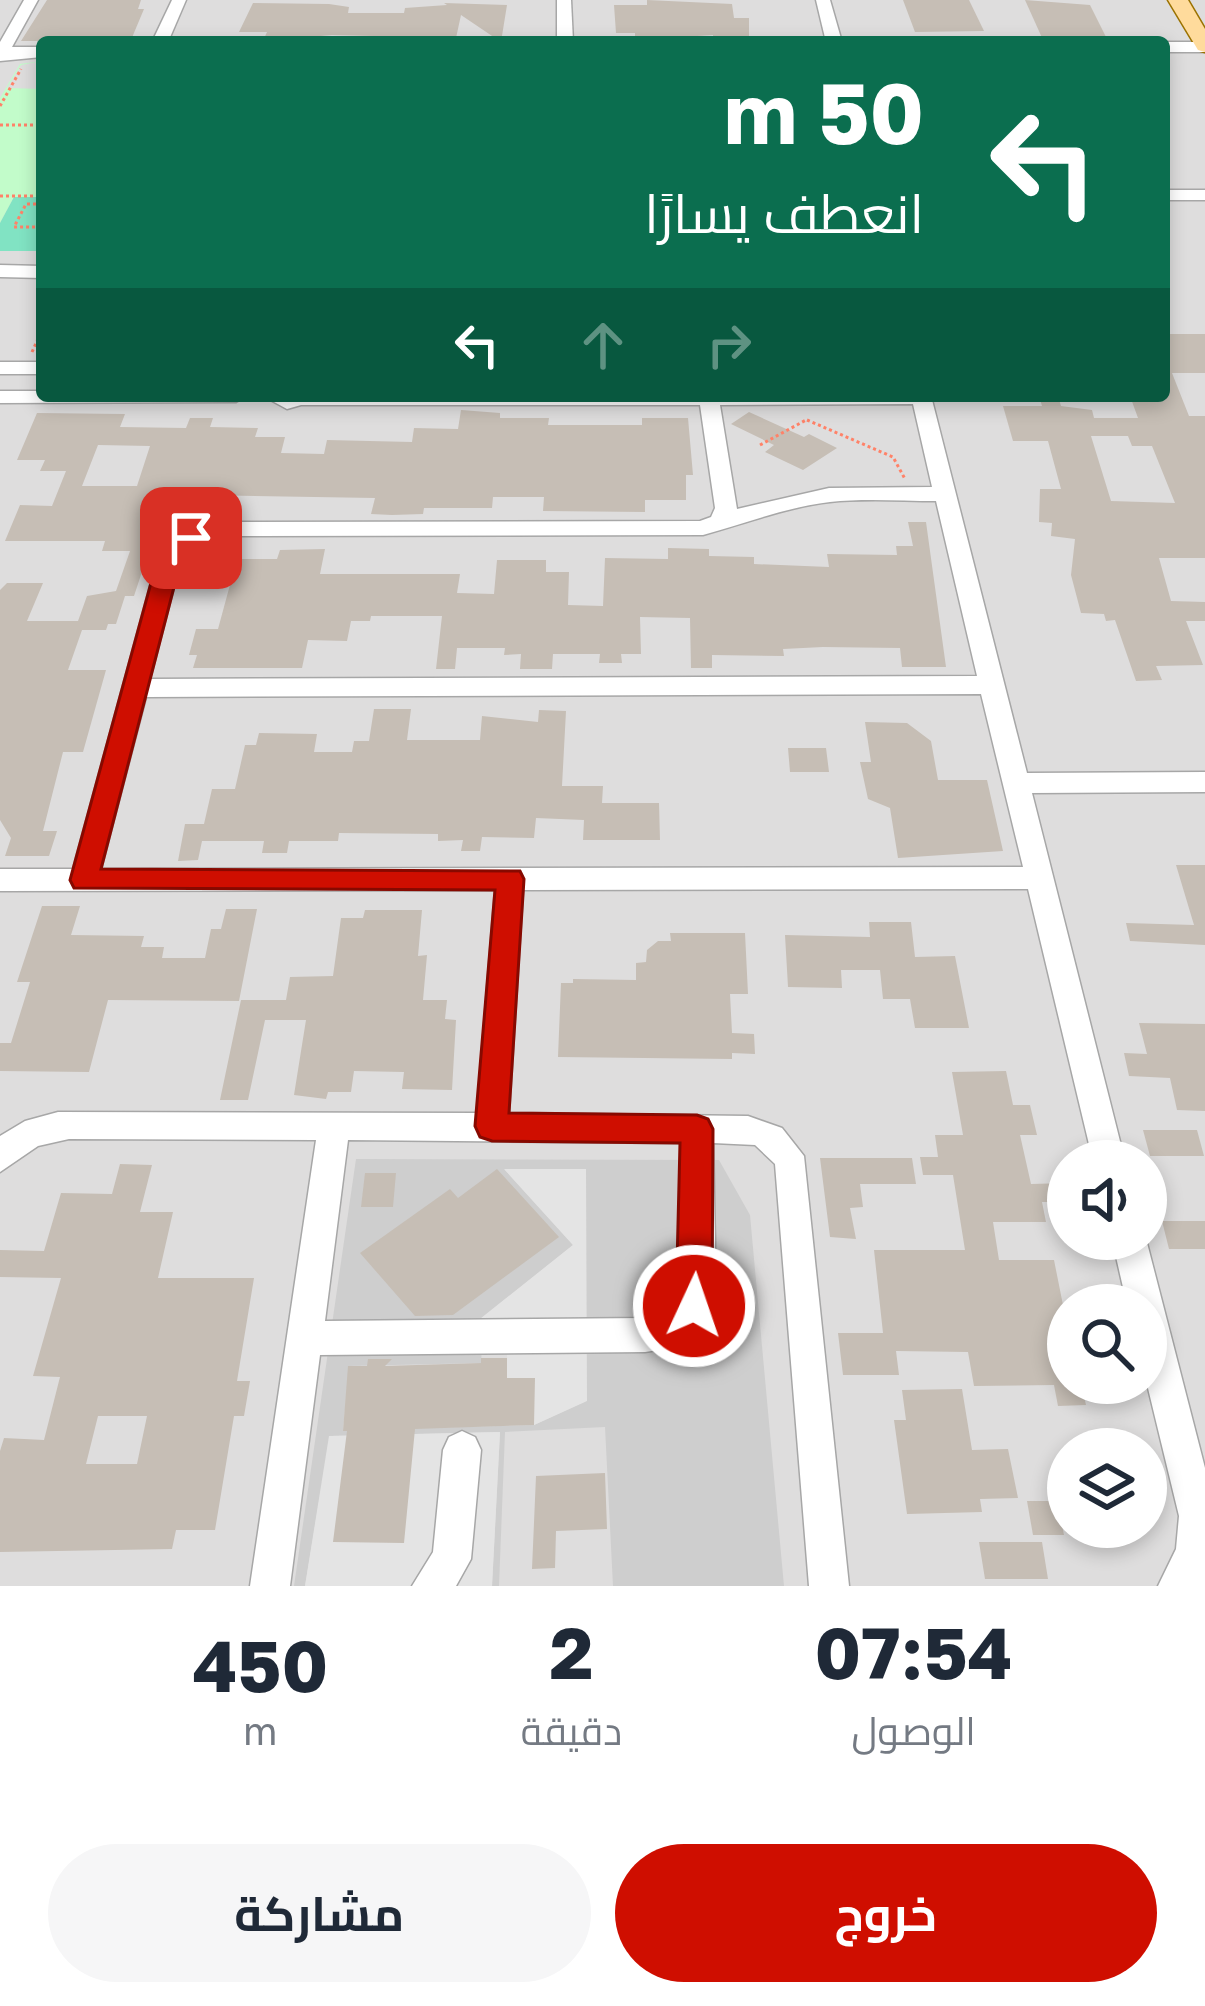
<!DOCTYPE html>
<html lang="ar">
<head>
<meta charset="utf-8">
<style>
  body { margin:0; font-family:"Golos Text",Cairo,sans-serif; background:#f6f6f7; color:#1f2937; direction:rtl; height:100vh; display:flex; flex-direction:column; font-size:45px; white-space:nowrap }
  * { box-sizing:border-box; margin:0 }
  p { font-size:39px; color:#747a83 }
  .icon { flex:none; width:66px; height:66px; fill:none; stroke:currentColor; stroke-width:2; stroke-linecap:round; stroke-linejoin:round }
  .map { position:relative; height:1586px; overflow:hidden; direction:ltr }
  .panel { display:flex; flex-direction:column; background:#fff; flex:1 }
  .panel>* { flex:none }
  .banner { position:absolute; left:36px; top:36px; width:1134px; height:366px; border-radius:12px; box-shadow:0 6px 18px #0003; direction:rtl; background:#0b6e4f; color:#fff; overflow:hidden }
  .fabs { position:absolute; left:1047px; top:1140px; display:grid; gap:24px }
  .fabs a { display:grid; place-items:center; width:120px; height:120px; border-radius:50%; background:#fff; box-shadow:0 6px 18px #0003; font-size:60px }
  .pin { position:absolute; display:grid; place-items:center; width:102px; height:102px; color:#fff; margin:-51px; border-radius:24px; box-shadow:0 6px 18px #0006 }
  .me { position:absolute; width:132px; margin:-66px; rotate:3deg; stroke-linejoin:round; filter:drop-shadow(0 0 9px #0008) }
  .turn { display:flex; align-items:center; gap:42px; height:252px; padding:0 48px; font-size:54px }
  .turn .icon { width:156px; height:156px; stroke-width:2.5 }
  .turn b { display:block; font-size:84px; line-height:102px }
  .lanes { display:flex; align-items:center; height:114px; padding:0 48px; background:#0003; justify-content:center; gap:60px; direction:ltr }
  .lanes .off { opacity:.35 }
  .eta { display:flex; justify-content:space-evenly; align-items:center; height:204px; text-align:center }
  .eta b { font-size:72px; font-weight:700; line-height:84px }
  .cta { display:flex; gap:24px; margin-top:auto; padding:24px 48px }
  .cta a { flex:1; height:138px; border-radius:72px; background:#cf0e00; color:#fff; font-size:48px; font-weight:700; line-height:138px; text-align:center }
  .cta a+a { background:#f6f6f7; color:#1f2937 }
  .map>svg:first-child { display:block }
  .residential { fill:#dedddd; fill-rule:evenodd }
  .religious { fill:#cecece; fill-rule:evenodd }
  .park { fill:#c2fcca }
  .pitch { fill:#81e3c3 }
  .parking { fill:#e4e4e4 }
  .building { fill:#c6beb5; fill-rule:evenodd }
  .lines { fill:none; stroke-linecap:round; stroke-linejoin:round }
  .minor-casing { stroke:#a7a7a7; stroke-width:3 }
  .major-casing { stroke:#9b7200; stroke-width:3 }
  .path { stroke:#ff8268; stroke-width:3; stroke-dasharray:3 3; stroke-linecap:butt }
  .minor { fill:#fff; fill-rule:evenodd }
  .major { fill:#ffdb9c; fill-rule:evenodd }
  .route { fill:#cf0e00; stroke:#870900; stroke-width:3 }
</style>
</head>
<body>
<div class="map">
<svg width="1205" height="1586" viewBox="0 0 1205 1586">
  <rect width="100%" height="100%" fill="#f1eee6"/>
  <!-- residential -->
  <path class="residential" d="M0,0H1205V1586H0ZM42,42H1164V396H42ZM1068,1161H1146V1239H1068ZM1068,1305H1146V1383H1068ZM1068,1449H1146V1527H1068Z"/>
  <!-- religious -->
  <path class="religious" d="M356,1159L719,1160L750,1215L784,1586H613L605,1427L505,1432L499,1586H492L500,1432L330,1436L305,1586H294ZM585,1169L586,1401L534,1425L343,1430L349,1366L481,1363L482,1347L462,1334L573,1245L505,1170Z"/>
  <!-- park -->
  <polygon class="park" points="42,61 21,65 7,88 42,89 42,197 14,197 0,223 0,98 20,64"/>
  <!-- pitch -->
  <polygon class="pitch" points="14,197 42,197 42,251 0,251 0,223"/>
  <!-- parking -->
  <g class="parking">
    <polygon points="504,1169 586,1169 587,1401 534,1425 534,1378 507,1378 507,1346 461,1334 573,1245"/>
    <polygon points="500,1432 492,1586 305,1586 329,1436"/>
  </g>
  <!-- building -->
  <g class="building">
    <polygon points="47,0 141,0 138,9 144,9 131,40 52,36 49,41 21,41"/>
    <polygon points="647,0 732,4 734,18 749,18 749,41 713,40 713,35 635,40 635,33 616,33 614,5 647,5"/>
    <polygon points="903,0 969,0 984,31 915,32"/>
    <polygon points="1025,0 1090,5 1106,37 1043,40"/>
    <polygon points="253,3 329,4 349,7 348,13 404,13 405,8 447,5 444,3 507,5 501,42 461,15 456,38 332,35 263,41 267,32 239,32"/>
    <path d="M1164,334H1205V373H1172L1189,416H1205V558H1159L1171,601L1205,602V621H1186L1203,665L1156,666L1162,680L1136,681L1115,620L1106,621L1104,614L1081,613L1071,575L1075,539L1051,536L1052,523L1039,522L1040,489H1061L1048,441H1013L1003,406H1042L1039,396H1058L1061,406L1092,410L1094,418H1138L1130,396H1164ZM1091,436H1128L1132,446H1152L1175,503L1111,501Z"/>
    <path d="M461,410L500,413V418H549L548,425H642V418H688L693,475H686V500H645V512L543,511L544,497H493L492,508H424L423,514L392,515L371,514L375,498L201,495L199,502H182L177,517H160L134,596H125L116,624H108L106,630H82L68,670H106L83,752H63L43,831H57L49,856H5L11,838L0,820V590L7,583H43L27,621H78L87,596L116,591L130,551H102L105,541H5L20,505L52,506L66,471H40L45,460H17L37,413L125,414L120,427L186,428L190,418H213L210,427L258,428L255,437H285L281,453L324,454L327,440L412,442L414,428L458,429ZM98,445L150,446L137,486H82Z"/>
    <polygon points="749,412 804,437 809,434 837,448 803,470 765,452 774,445 731,424"/>
    <polygon points="908,522 926,522 946,667 902,667 900,648 823,647 783,649 784,656 712,655 712,668 691,668 690,618 640,617 641,654 621,654 622,663 599,663 600,654 553,654 552,669 520,669 521,654 504,655 505,648 457,648 455,669 436,669 442,616 371,616 370,621 351,621 347,641 308,640 302,668 193,668 197,655 189,655 196,629 218,629 237,559 277,559 280,550 325,549 320,574 460,574 457,593 494,594 497,560 546,560 546,572 569,572 568,605 603,606 605,558 668,559 668,548 709,549 709,556 754,557 754,564 829,567 827,554 897,555 896,546 913,546"/>
    <polygon points="374,709 411,709 407,740 480,740 482,716 538,722 539,710 566,711 562,786 603,786 602,803 659,803 660,840 583,840 584,820 536,818 534,838 482,837 480,851 461,851 463,840 438,841 438,834 339,833 338,841 289,841 287,853 262,853 264,841 202,841 198,860 178,861 185,824 204,824 212,789 235,789 245,745 256,745 259,733 317,734 314,752 352,752 354,741 369,741"/>
    <polygon points="865,722 907,723 931,741 938,780 987,780 1003,851 898,858 890,808 868,799 860,762 871,762"/>
    <polygon points="788,748 826,748 829,772 790,772"/>
    <polygon points="1176,865 1205,865 1205,945 1130,941 1126,923 1194,925"/>
    <polygon points="42,906 80,906 71,935 144,936 141,947 164,947 162,958 205,958 211,929 221,929 226,909 257,909 239,1001 108,1000 89,1072 0,1071 0,1043 11,1043 30,982 17,982"/>
    <polygon points="365,910 422,910 418,956 427,955 423,1000 447,1000 445,1019 456,1020 452,1090 402,1089 404,1072 354,1071 351,1092 328,1092 326,1099 294,1095 306,1020 265,1020 248,1100 220,1100 241,1000 286,1000 290,977 333,976 341,918 363,918"/>
    <polygon points="869,922 911,922 915,957 955,956 969,1028 915,1028 910,999 883,999 880,970 841,970 842,988 788,987 785,935 870,937"/>
    <polygon points="670,933 745,933 748,994 730,994 732,1033 754,1034 755,1054 732,1053 732,1059 558,1057 561,983 573,983 573,979 636,980 636,963 646,962 647,950 658,941 671,941"/>
    <polygon points="1139,1023 1205,1024 1205,1111 1177,1110 1170,1078 1129,1076 1124,1053 1147,1054"/>
    <polygon points="1006,1071 1013,1105 1030,1105 1037,1135 1020,1135 1031,1184 1068,1183 1068,1202 1042,1202 1046,1222 993,1222 999,1260 1054,1260 1068,1330 1068,1383 1081,1383 1086,1405 1058,1406 1054,1385 974,1386 968,1352 896,1351 899,1375 843,1375 838,1333 883,1333 874,1250 965,1250 953,1175 923,1175 920,1157 938,1157 935,1135 963,1135 952,1072"/>
    <polygon points="1143,1130 1197,1130 1204,1156 1150,1156"/>
    <polygon points="820,1158 912,1158 916,1184 860,1184 863,1207 850,1208 856,1239 830,1237"/>
    <path d="M120,1164L152,1165L140,1212H173L158,1278H254L237,1381H250L244,1416H234L215,1530H176L172,1549L0,1552V1451L4,1438L44,1440L60,1377L33,1376L61,1278L0,1277V1250L44,1251L61,1193L112,1194ZM98,1416H147L137,1464H86Z"/>
    <polygon points="497,1169 559,1237 453,1315 415,1316 360,1253 450,1189 458,1198"/>
    <polygon points="365,1173 396,1173 393,1207 361,1207"/>
    <polygon points="1162,1221 1205,1221 1205,1249 1169,1249"/>
    <polygon points="481,1358 507,1358 507,1378 535,1378 534,1425 415,1429 404,1543 333,1542 347,1431 343,1431 348,1366 367,1366 368,1359 392,1359 385,1366 481,1363"/>
    <polygon points="962,1389 972,1450 1008,1449 1018,1498 980,1499 982,1512 907,1514 894,1420 906,1420 902,1390"/>
    <polygon points="605,1473 607,1529 556,1531 555,1568 532,1569 536,1476"/>
    <polygon points="1027,1501 1057,1501 1064,1535 1033,1535"/>
    <polygon points="979,1542 1042,1542 1048,1579 985,1579"/>
  </g>
  <g class="lines">
    <!-- minor casing -->
    <g class="minor-casing">
      <g id="minor">
        <polygon points="24,0 38,0 12,47 42,47 42,57 0,61 0,42"/>
        <polygon points="172,0 186,0 168,42 152,42"/>
        <polygon points="557,0 571,0 573,42 557,42"/>
        <polygon points="816,0 830,0 842,42 826,42"/>
        <rect x="1164" y="42" width="41" height="10"/>
        <rect x="1164" y="190" width="41" height="10"/>
        <polygon points="0,265 42,266 42,278 0,277"/>
        <rect x="0" y="362" width="42" height="12"/>
        <polygon points="0,391 42,391 42,396 246,396 236,402 0,403"/>
        <path d="M263,396H931L1027,773L1205,772V792L1032,793L1125,1161H1093L1028,889L523,890L509,1113L748,1116L782,1128L804,1156L849,1586H809L775,1164L755,1145L713,1143C714,1175 714,1207 715,1239C715,1297 716,1343 645,1352L320,1355L290,1586H250L316,1140L69,1139L38,1146L0,1172V1136L25,1121L58,1112L477,1113L495,890L0,891V869H73L158,557L183,532L225,522L700,521L711,517L715,508L700,405H301L287,409ZM913,404L932,487L829,488L737,509L720,405ZM936,501L977,676L150,679L181,560L199,542L225,536L703,535C743,524 787,507 830,502C864,498 901,501 936,501ZM981,694L1023,867L101,869L146,697ZM348,1140L681,1143L679,1298L661,1315L645,1318L325,1321Z"/>
        <polygon points="1112,1239 1146,1239 1205,1468 1205,1586 1158,1586 1176,1549 1179,1516 1146,1380 1146,1305 1127,1305"/>
        <polygon points="462,1431 475,1437 481,1450 471,1559 456,1586 412,1586 433,1552 443,1450 449,1437"/>
      </g>
    </g>
    <!-- major casing -->
    <g class="major-casing">
      <polygon id="major" points="1168,0 1188,0 1205,29 1205,52 1198,50"/>
    </g>
    <!-- path -->
    <g class="path">
      <polyline points="0,106 21,69"/>
      <polyline points="0,125 42,125"/>
      <polyline points="0,196 42,196"/>
      <polyline points="42,204 26,204 14,227 42,227"/>
      <polyline points="32,352 42,330"/>
      <polyline points="807,420 893,457 905,479"/>
      <polyline points="760,445 806,420"/>
    </g>
    <!-- minor -->
    <use href="#minor" class="minor"/>
    <!-- major -->
    <use href="#major" class="major"/>
  </g>
  <!-- route -->
  <polygon class="route" points="191,530 203,538 181,560 101,869 520,871 524,879 509,1113 697,1115 708,1119 713,1129 712,1306 707,1318 694,1323 682,1318 676,1306 680,1143 492,1141 480,1137 475,1126 495,890 74,888 70,880 158,557"/>
</svg>
<div class="fabs">
<a><svg class="icon" aria-label="sound" viewBox="0 0 24 24"><path d="M4 9h4l5-4v14l-5-4H4zM17 9q2 3 0 6"/></svg></a>
<a><svg class="icon" aria-label="search" viewBox="0 0 24 24"><circle cx="10" cy="10" r="6"/><path d="M15 15l6 6"/></svg></a>
<a><svg class="icon" aria-label="layers" viewBox="0 0 24 24"><path d="M12 4l9 5-9 5-9-5zM3 14l9 5 9-5"/></svg></a>
</div>
<div class="pin" style="left:191px;top:538px;background:#d93025"><svg class="icon" aria-label="arrive" viewBox="0 0 24 24"><path d="M6 21V4h12l-3 4 3 4H6"/></svg></div>
<svg class="me" style="left:694px;top:1306px" viewBox="-20 -20 40 40"><circle r="17" fill="#cf0e00" stroke="#fff" stroke-width="3"/><path d="M0-11L8 9 0 5-8 9z" fill="#fff"/></svg>
<div class="banner">
<div class="turn"><svg class="icon" aria-label="left" viewBox="0 0 24 24"><path d="M17 20v-9H6M10 6l-5 5 5 5"/></svg><div><b>50 m</b>انعطف يسارًا</div></div>
<div class="lanes"><svg class="icon" aria-label="left" viewBox="0 0 24 24"><path d="M17 20v-9H6M10 6l-5 5 5 5"/></svg><svg class="icon off" aria-label="ahead" viewBox="0 0 24 24"><path d="M12 20V5M6 11l6-6 6 6"/></svg><svg class="icon off" aria-label="right" viewBox="0 0 24 24"><path d="M7 20v-9h11M14 6l5 5-5 5"/></svg></div>
</div>
</div>
<section class="panel">
<div class="eta">
<div><b>07:54</b><p>الوصول</p></div>
<div><b>2</b><p>دقيقة</p></div>
<div><b>450</b><p>m</p></div>
</div>
<div class="cta"><a>خروج</a><a>مشاركة</a></div>
</section>
</body>
</html>
